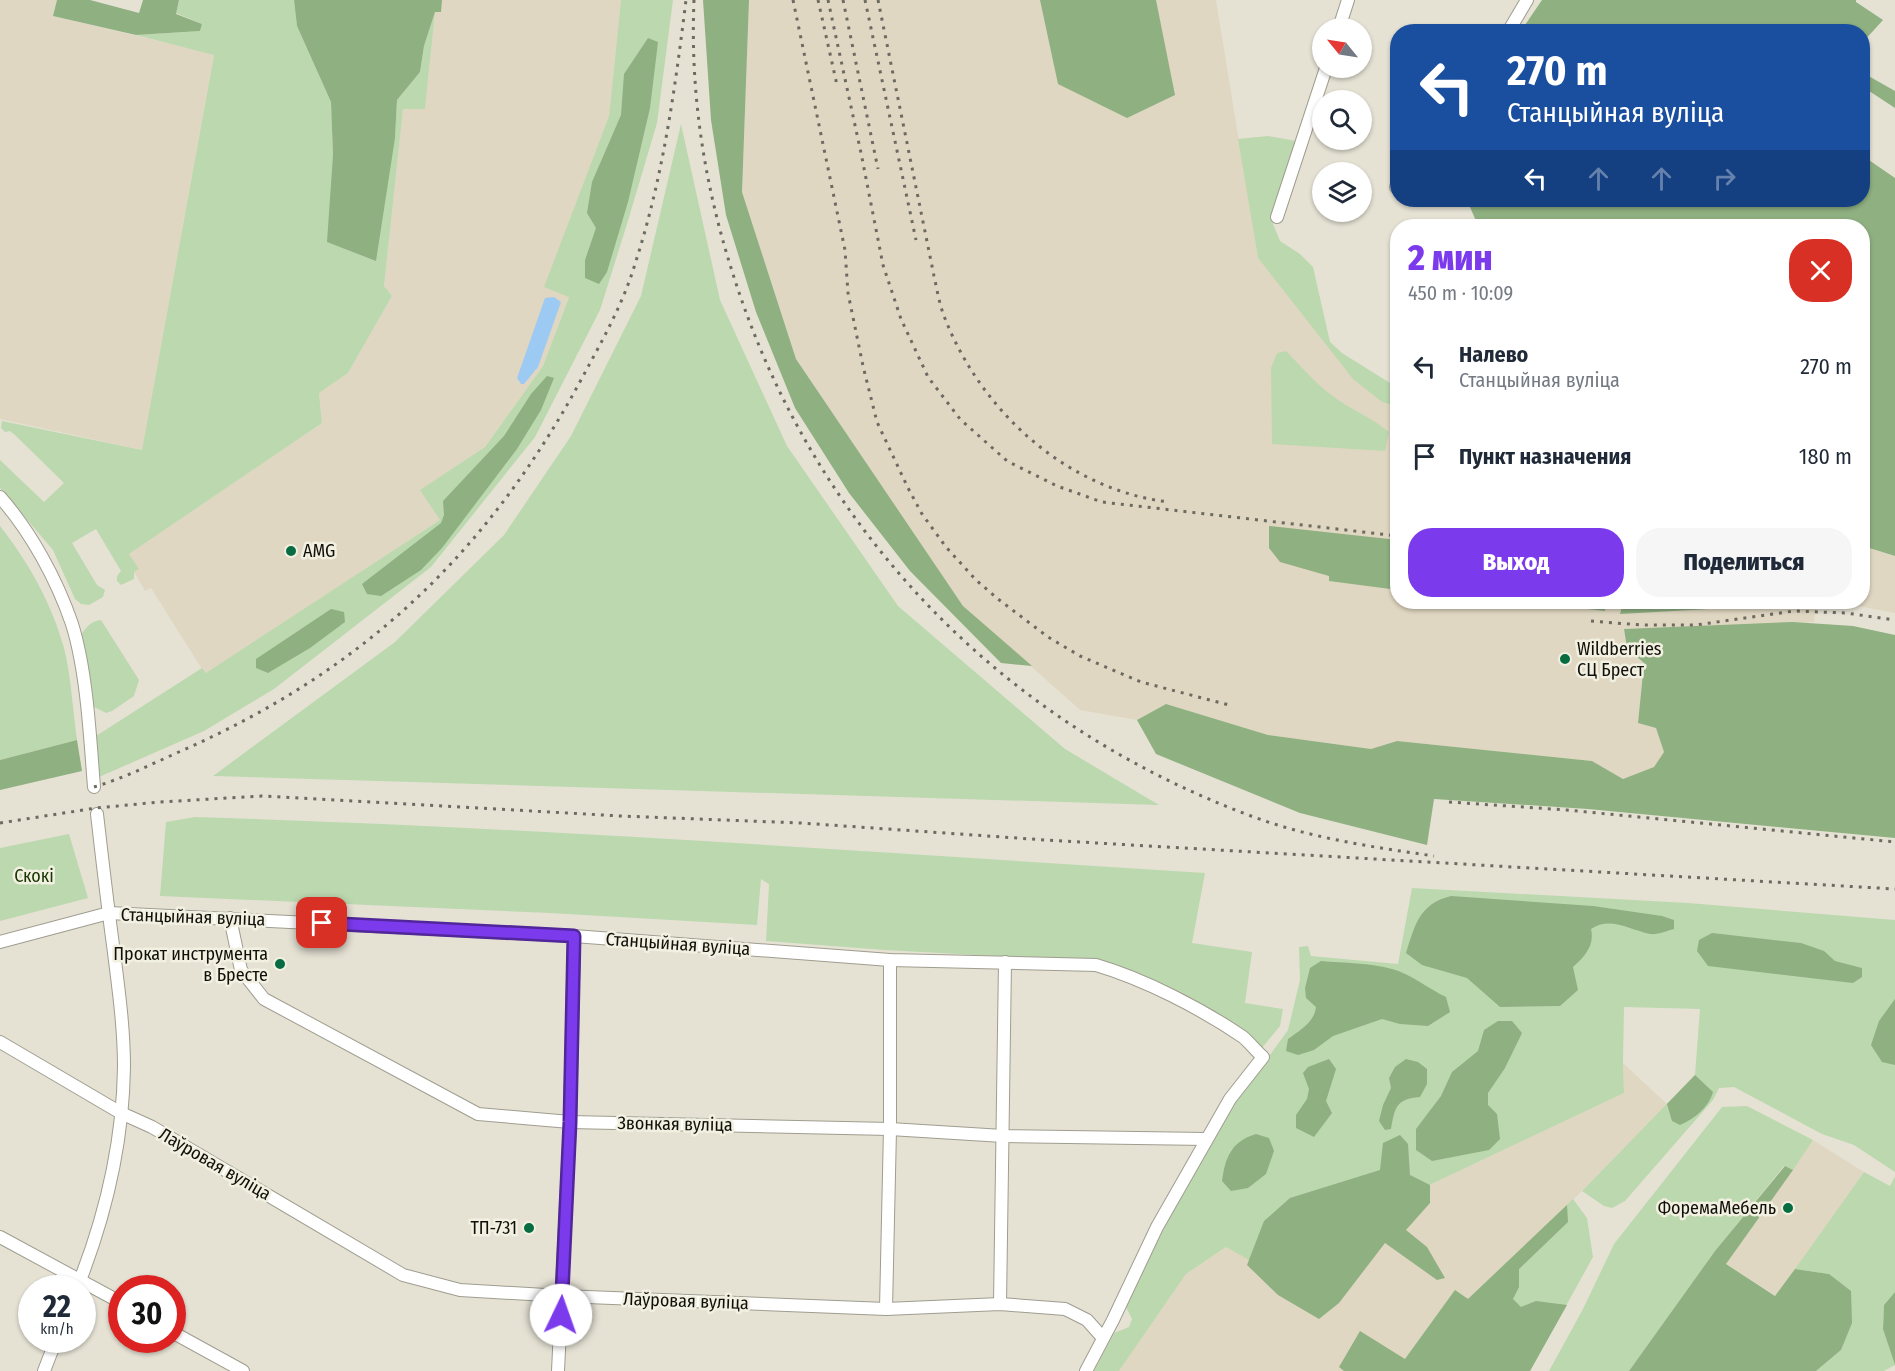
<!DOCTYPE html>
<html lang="ru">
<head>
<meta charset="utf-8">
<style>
  body { margin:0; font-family:"Fira Sans Condensed",sans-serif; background:#f6f6f7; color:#1f2937; height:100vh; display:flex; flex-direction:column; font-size:22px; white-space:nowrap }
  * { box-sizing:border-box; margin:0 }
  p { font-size:20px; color:#747a83 }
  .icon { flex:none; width:33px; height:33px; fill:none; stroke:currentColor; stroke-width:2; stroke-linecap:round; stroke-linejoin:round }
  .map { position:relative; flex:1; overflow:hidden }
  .sheet { position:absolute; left:1390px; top:219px; width:480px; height:390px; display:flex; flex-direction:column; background:#fff; border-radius:24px; box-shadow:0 2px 4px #0004 }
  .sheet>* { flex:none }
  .top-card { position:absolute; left:1390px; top:24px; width:480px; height:183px; border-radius:24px; box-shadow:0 2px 4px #0004; background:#1a4fa0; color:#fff; overflow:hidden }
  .needle { width:39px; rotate:300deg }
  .controls { position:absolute; left:1312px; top:18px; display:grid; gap:12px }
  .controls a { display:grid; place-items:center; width:60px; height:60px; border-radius:50%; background:#fff; box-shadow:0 2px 4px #0004; font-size:30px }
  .speed { position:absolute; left:18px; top:1275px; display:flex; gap:12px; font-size:30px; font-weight:700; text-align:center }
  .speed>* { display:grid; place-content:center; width:78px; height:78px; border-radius:50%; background:#fff; box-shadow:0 2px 4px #0004; line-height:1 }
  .speed small { font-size:15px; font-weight:400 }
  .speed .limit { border:9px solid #d22; background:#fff; color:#111 }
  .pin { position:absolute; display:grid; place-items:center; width:51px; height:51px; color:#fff; margin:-26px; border-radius:12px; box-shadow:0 3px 9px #0006 }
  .me { position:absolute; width:66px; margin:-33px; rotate:3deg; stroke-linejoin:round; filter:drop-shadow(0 0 4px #0008) }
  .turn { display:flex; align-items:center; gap:21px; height:126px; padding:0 18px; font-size:27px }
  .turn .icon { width:78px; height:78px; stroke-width:2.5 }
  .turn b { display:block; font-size:42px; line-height:51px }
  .lanes { display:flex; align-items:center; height:57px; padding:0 18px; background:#0003; justify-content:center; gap:30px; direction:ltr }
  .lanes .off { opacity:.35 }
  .round { display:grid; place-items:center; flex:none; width:63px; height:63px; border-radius:24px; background:#f6f6f7 }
  .summary { display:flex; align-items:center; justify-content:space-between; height:102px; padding:0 18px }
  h1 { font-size:36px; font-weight:800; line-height:45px; color:#7c3aed }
  .button { display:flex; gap:12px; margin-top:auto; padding:12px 18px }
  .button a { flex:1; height:69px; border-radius:24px; background:#7c3aed; color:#fff; font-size:24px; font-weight:800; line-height:69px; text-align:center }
  .button a+a { background:#f6f6f7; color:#1f2937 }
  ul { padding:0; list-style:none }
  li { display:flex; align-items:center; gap:18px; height:90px; padding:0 18px }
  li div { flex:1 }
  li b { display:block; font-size:22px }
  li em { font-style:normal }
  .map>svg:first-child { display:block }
  .industrial { fill:#e0d7c2 }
  .green { fill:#bcd8af }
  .forest { fill:#8fb081 }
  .water { fill:#9dcaf3 }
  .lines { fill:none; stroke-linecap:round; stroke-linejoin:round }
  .street-casing { stroke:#9f9d8f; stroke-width:14 }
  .street { stroke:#fff; stroke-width:12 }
  .rail { stroke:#6c6a61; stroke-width:3; stroke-dasharray:3 6; stroke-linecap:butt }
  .route-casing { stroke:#51269a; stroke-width:15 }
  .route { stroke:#7c3aed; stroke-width:10 }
  .poi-dot { fill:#076c42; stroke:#f2f0e1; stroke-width:2 }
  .labels { text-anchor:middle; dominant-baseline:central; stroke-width:5; stroke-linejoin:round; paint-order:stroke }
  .poi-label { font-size:18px; fill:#100f0a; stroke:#f2f0e1; text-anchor:end }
  .park-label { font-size:18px; fill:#183705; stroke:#f2f0e1 }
  .street-label { font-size:18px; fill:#100f0a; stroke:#f2f0e1 }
</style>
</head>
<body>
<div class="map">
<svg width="1895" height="1371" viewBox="0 0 1895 1371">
  <rect width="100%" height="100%" fill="#e5e2d4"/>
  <!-- industrial -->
  <g class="industrial">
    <polygon points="0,0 57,0 53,16 214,54 142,450 0,419"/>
    <polygon points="442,0 621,0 609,116 545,286 569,296 543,366 485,447 421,490 440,520 205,674 151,588 145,591 134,572 139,569 129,554 322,423 319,393 348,373 392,296 384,286 403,108 425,109 435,12 441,11"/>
    <polygon points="749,0 1216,0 1258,258 1382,402 1398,407 1398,602 1817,602 1814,622 1624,629 1627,648 1644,663 1638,723 1656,728 1664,752 1654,767 1623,779 1592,761 1397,741 1371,749 1268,735 1166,704 1137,720 1080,710 963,606 796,359 742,192"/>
    <polygon points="1863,546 1895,556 1895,613 1837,602 1863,602"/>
    <polygon points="1623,1063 1667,1104 1579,1194 1468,1299 1455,1290 1396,1371 1119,1371 1186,1274 1226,1247 1385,1206 1624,1093"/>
    <polygon points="1813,1140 1864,1172 1776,1296 1726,1264"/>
  </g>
  <!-- green -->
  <g class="green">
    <polygon points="179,0 294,0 297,26 331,102 333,155 395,138 397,100 420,72 424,46 435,12 425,109 403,109 384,286 392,296 348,373 319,393 322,423 129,554 139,569 134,572 134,579 121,585 117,581 117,576 121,571 96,529 72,543 97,585 105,590 103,597 89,605 81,604 75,599 53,550 0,488 0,460 44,502 64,483 16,436 10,431 5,432 1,428 2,421 142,450 214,55 136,35 200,31 202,24 176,13"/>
    <polygon points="621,0 673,0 657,123 627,224 600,310 535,437 431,567 274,689 204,731 99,777 96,736 202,668 206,673 440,520 420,490 485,447 543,366 569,297 544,287 609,116"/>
    <polygon points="681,124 720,300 787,446 898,606 1065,749 1159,805 213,776 395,642 504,535 571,436 641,296"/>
    <polygon points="1268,136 1296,141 1278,197 1273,224 1280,241 1300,254 1313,267 1330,342 1342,353 1398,388 1398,407 1382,402 1353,379 1258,258 1238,139"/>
    <path d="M1286,351C1300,365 1314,382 1330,394C1349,409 1371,417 1389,432L1385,451L1272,444L1271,368L1277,353Z"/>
    <path d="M0,526C29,563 51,602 64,648C71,675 73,712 77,740L0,760Z"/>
    <path d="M101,620L139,680L134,696L112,711L106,713L94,707L91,700L81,635C86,627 91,621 101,620Z"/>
    <path d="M195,817C532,827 868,852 1205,873L1192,943L1252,952L1245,1003L1283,1009L1280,1026L1262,1048L1244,1031L1105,962L885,950L766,941L769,884L761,879L757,925L550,913L160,896L166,822Z"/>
    <polygon points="69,834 88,898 0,921 0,848"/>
    <polygon points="1412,888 1688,903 1895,920 1895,1172 1854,1145 1822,1134 1734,1087 1719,1088 1713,1100 1625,1201 1612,1208 1604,1206 1582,1191 1695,1075 1700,1009 1624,1007 1623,1063 1624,1093 1385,1206 1272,1273 1226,1247 1186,1274 1119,1371 1094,1371 1114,1333 1129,1327 1132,1319 1125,1305 1171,1215 1236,1102 1288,1030 1300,980 1299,947 1308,946 1311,956 1398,964"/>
    <polygon points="1747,1106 1813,1140 1793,1170 1784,1166 1715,1251 1629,1371 1549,1371 1583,1309 1614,1244 1722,1107"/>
    <polygon points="1864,1172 1890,1186 1895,1176 1895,1292 1884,1305 1883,1328 1895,1365 1884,1371 1816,1371 1841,1350 1829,1274 1795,1269"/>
    <polygon points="1573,1199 1587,1218 1593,1257 1530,1371 1396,1371 1455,1290 1468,1299"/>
  </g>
  <!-- forest -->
  <g class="forest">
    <polygon points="57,0 90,0 139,13 143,0 179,0 176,14 202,24 200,31 136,35 53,16"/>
    <polygon points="294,0 442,0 441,12 435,12 424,46 420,72 397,100 395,138 376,261 327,242 333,155 331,102 297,26"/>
    <polygon points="703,0 749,0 742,192 796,359 963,606 1032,666 1001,663 910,571 849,493 795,408 756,312 726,215 711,120"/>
    <polygon points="1040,0 1156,0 1175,95 1127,118 1058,84"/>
    <polygon points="1542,0 1856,0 1856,2 1883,20 1863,42 1863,32 1521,31"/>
    <polygon points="648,38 658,42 650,108 628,202 607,272 599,284 585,278 585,260 596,228 587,213 592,182 621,115 624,74"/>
    <polygon points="1863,70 1865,74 1895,91 1895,108 1863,87"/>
    <polygon points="1863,156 1895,178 1895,556 1863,546 1863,226 1476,226 1476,221 1467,200 1863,200"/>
    <polygon points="547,376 554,378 541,410 517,449 442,548 421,570 381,596 367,594 362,584 441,523 444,515 443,501 504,436 531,394"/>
    <polygon points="1269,526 1398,540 1398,590 1329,581 1329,576 1280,562 1269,548"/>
    <polygon points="1523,602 1606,602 1605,611"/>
    <polygon points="1623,602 1763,602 1745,607 1620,614"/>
    <polygon points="331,609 344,612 345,622 310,648 268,673 256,668 256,659"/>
    <polygon points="1793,622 1853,626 1895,635 1895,838 1588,809 1434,799 1427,845 1300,813 1156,754 1137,720 1166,704 1268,735 1371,749 1397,741 1592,761 1623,779 1654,767 1664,752 1656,728 1638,723 1644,663 1627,648 1624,629"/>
    <polygon points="77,740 82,771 0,790 0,760"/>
    <path d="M1451,896L1593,906L1662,916L1674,920V929C1666,931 1658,935 1650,934C1630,930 1610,916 1591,929C1595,946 1584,957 1573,967L1578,990L1560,1006L1500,1007L1467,978L1422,965L1406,953C1415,925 1419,904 1451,896Z"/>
    <polygon points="1712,933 1801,943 1824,951 1835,961 1862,968 1862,977 1853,983 1708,966 1697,951 1699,940"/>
    <path d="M1321,961C1343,963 1371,963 1392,969C1409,973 1429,989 1446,997L1450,1012L1428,1026L1400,1024L1382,1019L1333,1036L1314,1050L1298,1055L1286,1051L1288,1039C1300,1030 1314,1023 1316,1007L1306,998L1305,988L1310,968Z"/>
    <polygon points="1895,999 1895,1065 1882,1062 1871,1045 1879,1021"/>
    <polygon points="1498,1021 1512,1021 1522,1033 1505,1068 1488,1093 1488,1105 1497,1114 1500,1139 1489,1150 1432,1161 1416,1150 1416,1129 1441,1096 1452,1072 1478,1051 1484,1030"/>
    <polygon points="1329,1059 1336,1069 1326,1101 1332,1113 1314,1137 1296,1128 1296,1115 1307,1099 1309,1089 1303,1073 1308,1067"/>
    <path d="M1406,1059L1418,1062L1427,1069V1084L1420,1097C1396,1099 1395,1107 1391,1129L1385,1130L1379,1121L1383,1105L1391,1088L1389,1078L1395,1067Z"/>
    <path d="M1695,1075L1713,1092C1709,1107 1694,1119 1680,1125L1672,1121L1667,1104Z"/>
    <path d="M1256,1134L1269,1138L1274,1151L1266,1174L1248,1188L1231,1191L1222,1181C1225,1157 1232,1141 1256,1134Z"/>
    <polygon points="1400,1135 1408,1144 1410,1175 1430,1185 1430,1203 1406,1230 1427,1247 1445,1278 1437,1280 1385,1243 1339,1303 1319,1319 1278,1295 1247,1265 1264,1221 1290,1198 1380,1170 1383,1143"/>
    <polygon points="1785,1166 1793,1170 1726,1264 1775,1296 1795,1269 1829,1274 1851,1291 1852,1323 1841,1350 1816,1371 1629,1371 1715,1251"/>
    <polygon points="1567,1205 1568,1222 1519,1269 1519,1287 1513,1299 1521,1307 1536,1301 1567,1305 1530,1371 1344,1371 1339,1367 1360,1331 1405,1359 1455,1290 1468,1299"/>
    <polygon points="1895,1292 1895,1365 1883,1329 1884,1305"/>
  </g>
  <!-- water -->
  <polygon class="water" points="554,297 561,302 538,367 524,384 521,384 517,378 545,298"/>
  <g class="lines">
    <!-- street casing -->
    <g class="street-casing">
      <g id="street">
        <polyline points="1339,28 1348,0"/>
        <polyline points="1508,32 1527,0"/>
        <polyline points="1396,187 1398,185"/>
        <polyline points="1277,217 1326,68"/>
        <path d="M0,497C31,532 57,580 72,624C87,672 90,737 94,787"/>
        <polyline points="230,918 241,970 264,999 478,1114 570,1122 890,1129 1003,1136 1206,1139"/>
        <path d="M0,942L109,913L574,936L890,960L1096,965C1144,979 1202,1009 1243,1037C1250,1043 1256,1051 1263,1057L1230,1099L1157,1227L1113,1320L1086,1371"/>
        <polyline points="0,1042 121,1113 152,1127 403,1275 460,1290 562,1296 886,1309 1000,1304 1065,1309 1087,1320 1103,1338"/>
        <polyline points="0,1237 122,1303"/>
        <path d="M77,1288C105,1218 123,1144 124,1067C124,1026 118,985 113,945C107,901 102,857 97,814"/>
        <polyline points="1000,1304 1005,962"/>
        <polyline points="886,1309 890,1129 890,960"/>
        <polyline points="172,1332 243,1371"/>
        <polyline points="44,1371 56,1340"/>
        <polyline points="558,1371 570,1122 574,936"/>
      </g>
    </g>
    <!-- street -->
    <use href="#street" class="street"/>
    <!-- rail -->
    <g class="rail">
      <path d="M694,0C690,92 704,183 732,271C812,527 999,722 1251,816C1310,838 1372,847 1434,856"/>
      <polyline points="793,0 845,250 848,293 863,366 877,422 908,488 922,514 946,547 976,580 998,599 1048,637 1080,656 1141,682 1229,705"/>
      <polyline points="818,0 837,85"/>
      <polyline points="828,0 861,153 883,265 901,319 928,377 960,419 1007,461 1057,486 1102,502 1398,536"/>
      <polyline points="843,0 878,169"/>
      <polyline points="865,0 916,240"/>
      <path d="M878,0L934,276C937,289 939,303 944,316C980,410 1066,490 1169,502"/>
      <polyline points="1824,602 1848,608"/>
      <polyline points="1591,621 1641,625 1696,625 1794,611 1846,613 1895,620"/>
      <path d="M94,787C124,778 152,764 181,751C363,671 488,553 582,378C602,341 623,304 635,264C663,178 675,89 686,0"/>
      <polyline points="1449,802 1567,810 1895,842"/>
      <polyline points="0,823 96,808 160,802 262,796 621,816 801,823 1045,840 1895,889"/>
    </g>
  </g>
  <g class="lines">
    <!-- route casing -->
    <g class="route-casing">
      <polyline id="route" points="322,923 574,936 570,1122 561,1315"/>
    </g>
    <!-- route -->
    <use href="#route" class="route"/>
  </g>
  <!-- markers -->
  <g class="poi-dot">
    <circle cx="291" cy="551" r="6"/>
    <circle cx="1565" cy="659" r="6"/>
    <circle cx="280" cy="964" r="6"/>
    <circle cx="1788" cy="1208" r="6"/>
    <circle cx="529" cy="1228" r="6"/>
  </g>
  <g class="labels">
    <!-- poi labels -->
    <g class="poi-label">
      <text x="303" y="551" text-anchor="start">AMG</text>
      <text x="1577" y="649" text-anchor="start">Wildberries<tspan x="1577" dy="21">СЦ Брест</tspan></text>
      <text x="268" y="954">Прокат инструмента<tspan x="268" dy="21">в Бресте</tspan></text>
      <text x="1776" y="1208">ФоремаМебель</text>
      <text x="517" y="1228">ТП-731</text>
    </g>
    <!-- park labels -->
    <g class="park-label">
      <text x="34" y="876">Скокі</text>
    </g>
    <!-- street labels -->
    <g class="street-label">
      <text transform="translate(193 917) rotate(2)">Станцыйная вуліца</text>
      <text transform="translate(678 944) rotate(4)">Станцыйная вуліца</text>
      <text transform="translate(675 1124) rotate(1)">Звонкая вуліца</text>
      <text transform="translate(215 1164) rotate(30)">Лаўровая вуліца</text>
      <text transform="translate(686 1301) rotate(2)">Лаўровая вуліца</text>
    </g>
  </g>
</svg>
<div class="controls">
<a><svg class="needle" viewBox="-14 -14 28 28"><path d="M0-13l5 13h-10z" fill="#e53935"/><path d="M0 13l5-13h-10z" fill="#747a83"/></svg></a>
<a><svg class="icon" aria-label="search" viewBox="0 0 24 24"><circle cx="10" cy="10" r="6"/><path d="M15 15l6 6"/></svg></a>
<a><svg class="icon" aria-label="layers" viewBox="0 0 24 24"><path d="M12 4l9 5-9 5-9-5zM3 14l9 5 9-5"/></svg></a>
</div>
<div class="speed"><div>22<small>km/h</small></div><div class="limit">30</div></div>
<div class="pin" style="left:322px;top:923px;background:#d93025"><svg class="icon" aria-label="arrive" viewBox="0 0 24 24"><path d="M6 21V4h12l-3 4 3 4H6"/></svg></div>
<svg class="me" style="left:561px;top:1315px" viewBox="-20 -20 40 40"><circle r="19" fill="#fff"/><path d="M0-13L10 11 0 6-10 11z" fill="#7c3aed"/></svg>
<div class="top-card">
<div class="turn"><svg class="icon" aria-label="left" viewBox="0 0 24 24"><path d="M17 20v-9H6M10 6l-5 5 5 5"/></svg><div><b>270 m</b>Станцыйная вуліца</div></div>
<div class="lanes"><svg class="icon" aria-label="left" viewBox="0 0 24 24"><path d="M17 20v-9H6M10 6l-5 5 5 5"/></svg><svg class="icon off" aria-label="ahead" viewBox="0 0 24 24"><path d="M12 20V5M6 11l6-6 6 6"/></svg><svg class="icon off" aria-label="ahead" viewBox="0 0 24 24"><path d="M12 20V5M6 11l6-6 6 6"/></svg><svg class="icon off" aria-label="right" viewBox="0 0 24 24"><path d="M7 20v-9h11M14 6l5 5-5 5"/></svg></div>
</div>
<section class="sheet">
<div class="summary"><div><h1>2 мин</h1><p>450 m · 10:09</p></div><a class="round" style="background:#d93025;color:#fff"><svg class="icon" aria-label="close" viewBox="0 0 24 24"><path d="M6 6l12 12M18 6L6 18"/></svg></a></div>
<ul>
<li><svg class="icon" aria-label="left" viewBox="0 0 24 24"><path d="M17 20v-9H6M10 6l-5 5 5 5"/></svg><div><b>Налево</b><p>Станцыйная вуліца</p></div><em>270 m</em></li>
<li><svg class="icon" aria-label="arrive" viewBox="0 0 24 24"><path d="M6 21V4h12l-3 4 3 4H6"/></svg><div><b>Пункт назначения</b></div><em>180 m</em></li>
</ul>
<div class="button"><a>Выход</a><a>Поделиться</a></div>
</section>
</div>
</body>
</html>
